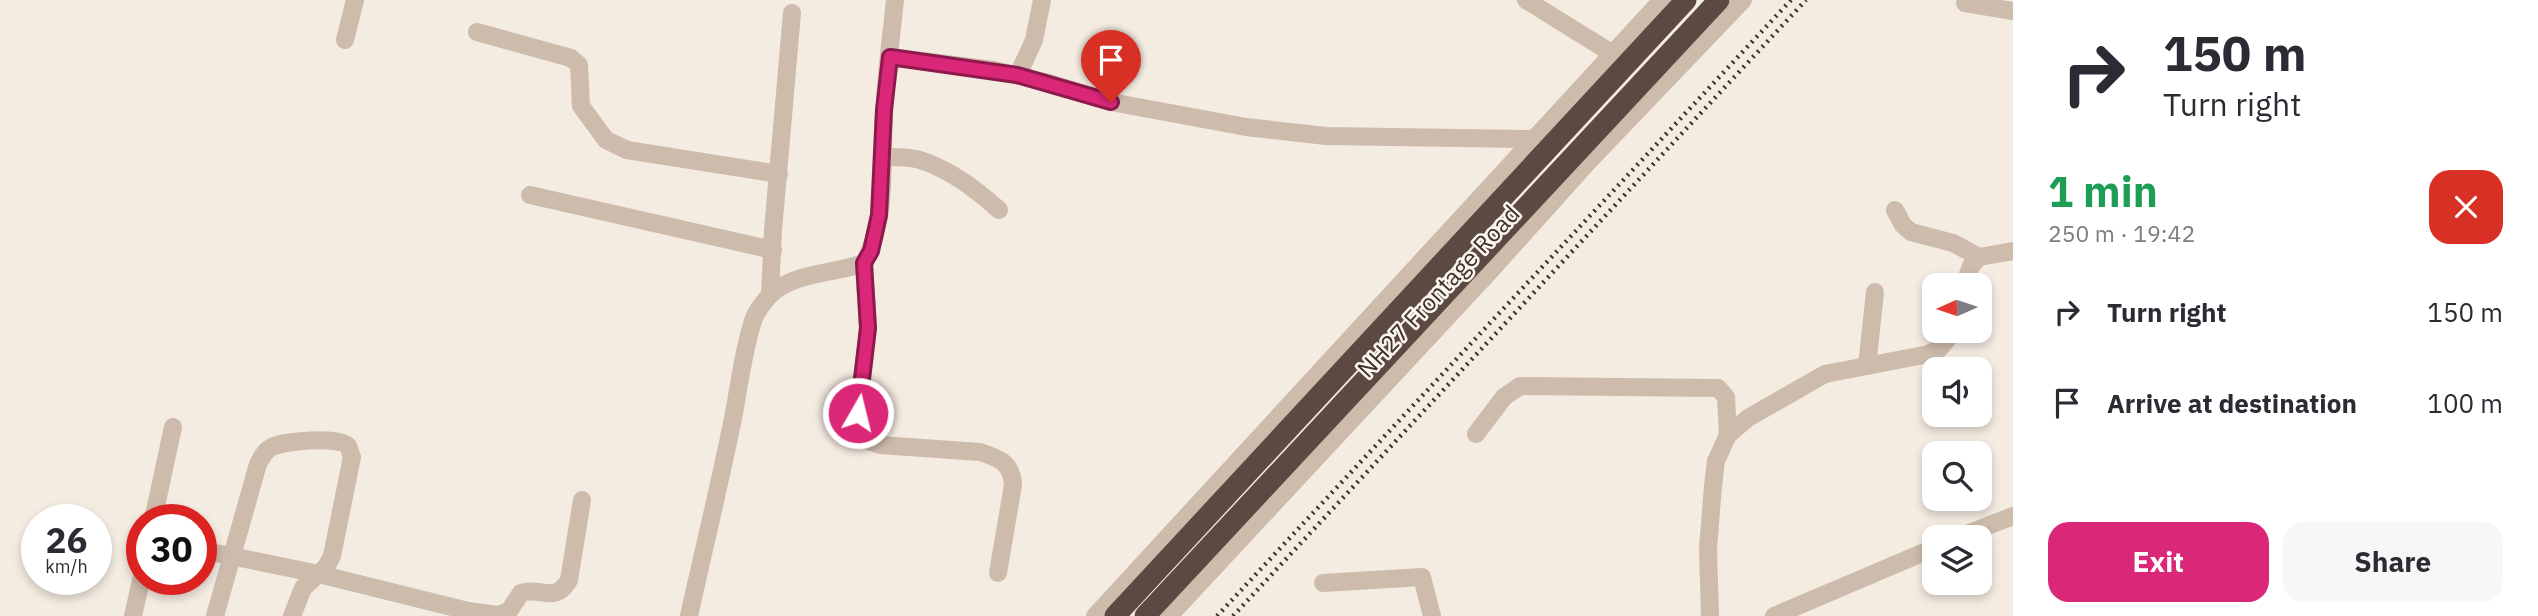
<!DOCTYPE html>
<html lang="en">
<head>
<meta charset="utf-8">
<style>
  body { margin:0; font-family:"IBM Plex Sans",sans-serif; background:#f7f7f7; color:#2b2b33; height:100vh; display:flex; flex-direction:column; font-size:26px; white-space:nowrap }
  * { box-sizing:border-box; margin:0 }
  p { font-size:23px; color:#7c7c81 }
  .icon { flex:none; width:38px; height:38px; fill:none; stroke:currentColor; stroke-width:2; stroke-linecap:round; stroke-linejoin:round }
  .map { position:relative; flex:1; overflow:hidden }
  .panel { display:flex; flex-direction:column; background:#fff; width:525px }
  .panel>* { flex:none }
  .hud { background:#fff; color:#2b2b33; overflow:hidden }
  .needle { width:46px; rotate:267deg }
  .tools { position:absolute; left:1922px; top:273px; display:grid; gap:14px }
  .tools a { display:grid; place-items:center; width:70px; height:70px; border-radius:14px; background:#fff; box-shadow:0 4px 10px #0003; font-size:35px }
  .speed { position:absolute; left:21px; top:504px; display:flex; gap:14px; font-size:35px; font-weight:700; text-align:center }
  .speed>* { display:grid; place-content:center; width:91px; height:91px; border-radius:50%; background:#fff; box-shadow:0 4px 10px #0003; line-height:1 }
  .speed small { font-size:18px; font-weight:400 }
  .speed .limit { border:10px solid #d22; background:#fff; color:#111 }
  .pin { position:absolute; display:grid; place-items:center; width:60px; height:60px; color:#fff; margin:-72px -30px; border-radius:50% 50% 50% 0; rotate:-45deg; box-shadow:0 0 7px #0007 }
  .pin .icon { rotate:45deg }
  .me { position:absolute; width:77px; margin:-38px; rotate:8deg; stroke-linejoin:round; filter:drop-shadow(0 0 5px #0008) }
  .turn { display:flex; align-items:center; gap:24px; height:147px; padding:0 35px; font-size:32px }
  .turn .icon { width:91px; height:91px; stroke-width:2.5 }
  .turn b { display:block; font-size:49px; line-height:60px }
  .round { display:grid; place-items:center; flex:none; width:74px; height:74px; border-radius:21px; background:#f7f7f7 }
  .headline { display:flex; align-items:center; justify-content:space-between; height:119px; padding:0 35px }
  h1 { font-size:42px; font-weight:800; line-height:52px; color:#1e9e55 }
  .button { display:flex; gap:14px; margin-top:auto; padding:14px 35px }
  .button a { flex:1; height:80px; border-radius:21px; background:#db2777; color:#fff; font-size:28px; font-weight:800; line-height:80px; text-align:center }
  .button a+a { background:#f7f7f7; color:#2b2b33 }
  ul { padding:0; list-style:none }
  li { display:flex; align-items:center; gap:21px; height:91px; padding:0 35px }
  li div { flex:1 }
  li b { display:block; font-size:26px }
  li em { font-style:normal }
  main { display:flex; flex:1; min-height:0 }
  .map>svg:first-child { display:block }
  .lines { fill:none; stroke-linecap:round; stroke-linejoin:round }
  .minor { stroke:#cdbbac; stroke-width:18 }
  .highway { stroke:#5c4a42; stroke-width:21 }
  .rail { stroke:#3b302b; stroke-width:4.5; stroke-dasharray:2 5; stroke-linecap:butt }
  .route-casing { stroke:#8e194d; stroke-width:18 }
  .route { stroke:#db2777; stroke-width:12 }
  .labels { text-anchor:middle; dominant-baseline:central; stroke-width:5; stroke-linejoin:round; paint-order:stroke }
  .street-label { font-size:24px; fill:#3b302b; stroke:#fbf5ee }
</style>
</head>
<body>
<main>
<div class="map">
<svg width="2013" height="616" viewBox="0 0 2013 616">
  <rect width="100%" height="100%" fill="#f4ebe1"/>
  <g class="lines">
    <!-- minor -->
    <g class="minor">
      <polyline points="1526,0 1613,54"/>
      <polyline points="1965,3 2013,11"/>
      <polyline points="477,32 571,58 579,65 581,106 606,140 627,150 779,174"/>
      <polyline points="345,40 355,0"/>
      <polyline points="890,57 994,70 1049,83 1111,102 1246,127 1326,136 1534,139"/>
      <polyline points="1018,75 1034,40 1042,0"/>
      <path d="M882,157C895,157 908,156 920,160C949,169 977,190 999,210"/>
      <polyline points="530,195 773,250"/>
      <polyline points="1895,210 1903,225 1911,232 1953,243 1979,257"/>
      <path d="M864,263L868,328L858,413L859,427L868,441L880,445L980,452C999,458 1012,463 1013,485L998,573"/>
      <polyline points="1964,285 1971,266 1979,257 2013,251"/>
      <polyline points="770,295 773,230 792,13"/>
      <polyline points="1867,366 1875,292"/>
      <polyline points="1476,434 1504,397 1520,386 1718,388 1726,397 1728,435"/>
      <polyline points="153,520 173,427"/>
      <polyline points="1959,537 2013,516"/>
      <path d="M201,550L319,574L468,611L498,615L509,611L521,593C541,586 554,605 569,580L582,500"/>
      <polyline points="1323,583 1422,577 1432,616"/>
      <polyline points="133,616 142,576"/>
      <path d="M215,616L258,464C262,457 265,450 272,447C284,441 339,436 348,446C349,448 351,455 352,457L332,556L326,567L303,588L292,616"/>
      <path d="M689,616C703,553 718,491 731,428C739,391 742,353 754,318C757,310 764,302 769,296C793,272 834,274 864,263C888,219 881,162 884,114C886,76 891,38 895,0"/>
      <polyline points="1095,616 1662,0"/>
      <polyline points="1169,616 1491,270 1588,162 1743,0"/>
      <polyline points="1710,616 1708,549 1713,486 1716,461 1728,435 1748,418 1825,374 1929,354 1940,348 1954,331"/>
      <polyline points="1774,616 1934,548"/>
    </g>
    <!-- highway -->
    <g class="highway">
      <polyline points="1115,616 1686,0"/>
      <polyline points="1145,616 1719,0"/>
    </g>
    <!-- rail -->
    <g class="rail">
      <polyline points="1217,616 1791,0"/>
      <polyline points="1233,616 1806,0"/>
    </g>
  </g>
  <g class="lines">
    <!-- route casing -->
    <g class="route-casing">
      <polyline id="route" points="858,413 868,328 864,263 871,251 879,215 884,110 890,57 1017,75 1111,102"/>
    </g>
    <!-- route -->
    <use href="#route" class="route"/>
  </g>
  <g class="labels">
    <!-- street labels -->
    <g class="street-label">
      <text transform="translate(1438 291) rotate(-47)">NH27 Frontage Road</text>
    </g>
  </g>
</svg>
<div class="tools">
<a><svg class="needle" viewBox="-14 -14 28 28"><path d="M0-13l5 13h-10z" fill="#e53935"/><path d="M0 13l5-13h-10z" fill="#7c7c81"/></svg></a>
<a><svg class="icon" aria-label="sound" viewBox="0 0 24 24"><path d="M4 9h4l5-4v14l-5-4H4zM17 9q2 3 0 6"/></svg></a>
<a><svg class="icon" aria-label="search" viewBox="0 0 24 24"><circle cx="10" cy="10" r="6"/><path d="M15 15l6 6"/></svg></a>
<a><svg class="icon" aria-label="layers" viewBox="0 0 24 24"><path d="M12 4l9 5-9 5-9-5zM3 14l9 5 9-5"/></svg></a>
</div>
<div class="speed"><div>26<small>km/h</small></div><div class="limit">30</div></div>
<div class="pin" style="left:1111px;top:102px;background:#d93025"><svg class="icon" aria-label="arrive" viewBox="0 0 24 24"><path d="M6 21V4h12l-3 4 3 4H6"/></svg></div>
<svg class="me" style="left:858px;top:413px" viewBox="-20 -20 40 40"><circle r="17" fill="#db2777" stroke="#fff" stroke-width="3"/><path d="M0-11L8 9 0 5-8 9z" fill="#fff"/></svg>
</div>
<section class="panel">
<div class="hud">
<div class="turn"><svg class="icon" aria-label="right" viewBox="0 0 24 24"><path d="M7 20v-9h11M14 6l5 5-5 5"/></svg><div><b>150 m</b>Turn right</div></div>
</div>
<div class="headline"><div><h1>1 min</h1><p>250 m · 19:42</p></div><a class="round" style="background:#d93025;color:#fff"><svg class="icon" aria-label="close" viewBox="0 0 24 24"><path d="M6 6l12 12M18 6L6 18"/></svg></a></div>
<ul>
<li><svg class="icon" aria-label="right" viewBox="0 0 24 24"><path d="M7 20v-9h11M14 6l5 5-5 5"/></svg><div><b>Turn right</b></div><em>150 m</em></li>
<li><svg class="icon" aria-label="arrive" viewBox="0 0 24 24"><path d="M6 21V4h12l-3 4 3 4H6"/></svg><div><b>Arrive at destination</b></div><em>100 m</em></li>
</ul>
<div class="button"><a>Exit</a><a>Share</a></div>
</section>
</main>
</body>
</html>
